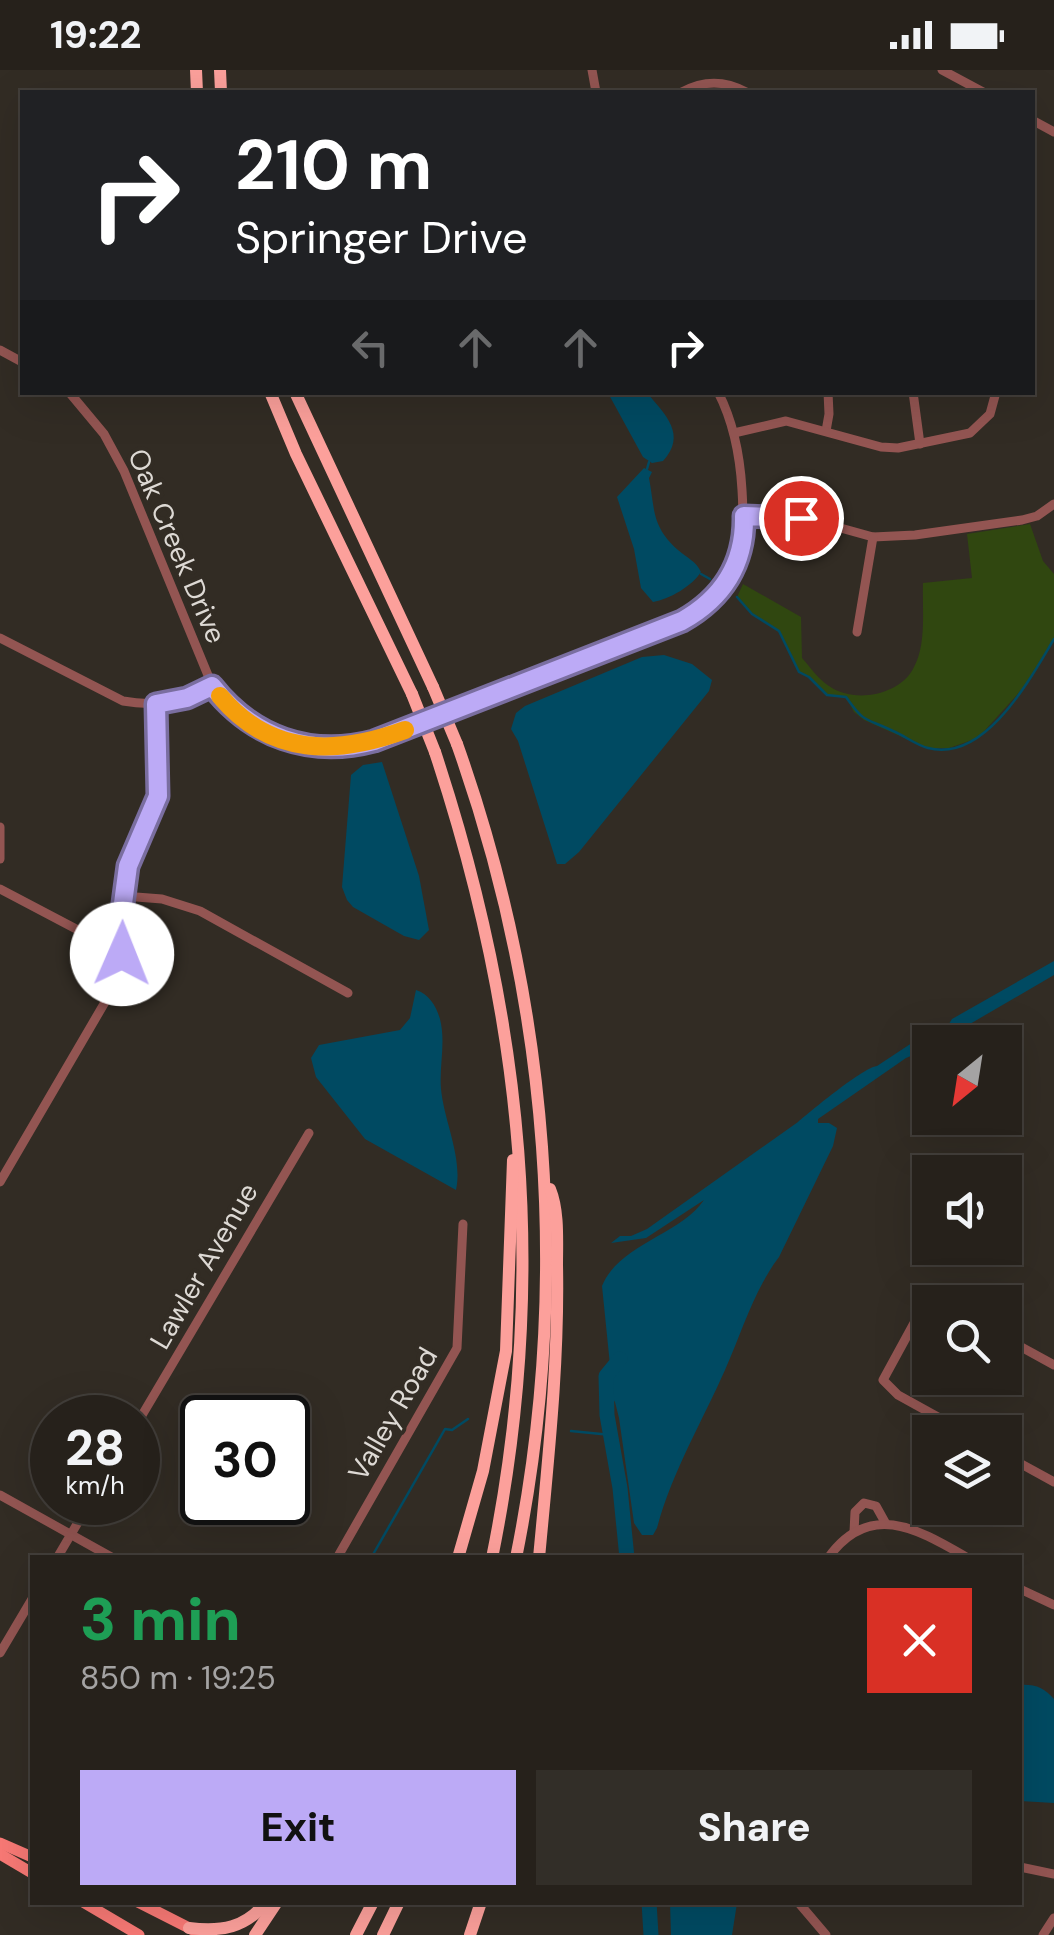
<!DOCTYPE html>
<html lang="en">
<head>
<meta charset="utf-8">
<style>
  body { margin:0; font-family:"DM Sans",sans-serif; background:#322e28; color:#f1f3f6; height:100vh; display:flex; flex-direction:column; font-size:38px; white-space:nowrap }
  * { box-sizing:border-box; margin:0 }
  p { font-size:32px; color:#a4a3a3 }
  .icon { flex:none; width:55px; height:55px; fill:none; stroke:currentColor; stroke-width:2; stroke-linecap:round; stroke-linejoin:round }
  .map { position:relative; flex:1; overflow:hidden }
  .panel { position:absolute; left:30px; top:1485px; width:992px; height:350px; display:flex; flex-direction:column; background:#26211b; border-radius:0px; box-shadow:0 10px 40px #0002,0 0 0 2px #423e3a }
  .panel>* { flex:none }
  .hud { position:absolute; left:20px; top:20px; width:1015px; height:305px; border-radius:0px; box-shadow:0 10px 40px #0002,0 0 0 2px #423e3a; background:#202124; color:#fff; overflow:hidden }
  .needle { width:65px; rotate:210deg }
  .controls { position:absolute; left:912px; top:955px; display:grid; gap:20px }
  .controls a { display:grid; place-items:center; width:110px; height:110px; border-radius:0px; background:#26211b; box-shadow:0 10px 40px #0002,0 0 0 2px #423e3a; font-size:50px }
  .speed { position:absolute; left:30px; top:1325px; display:flex; gap:20px; font-size:50px; font-weight:700; text-align:center }
  .speed>* { display:grid; place-content:center; width:130px; height:130px; border-radius:50%; background:#26211b; box-shadow:0 10px 40px #0002,0 0 0 2px #423e3a; line-height:1 }
  .speed small { font-size:25px; font-weight:400 }
  .speed .limit { border:5px solid #111; border-radius:15px; background:#fff; color:#111 }
  .pin { position:absolute; display:grid; place-items:center; width:85px; height:85px; color:#fff; margin:-42px; border:5px solid #fff; border-radius:50%; box-shadow:0 2px 10px #0007 }
  .me { position:absolute; width:110px; margin:-55px; rotate:1deg; stroke-linejoin:round; filter:drop-shadow(0 0 8px #0008) }
  .turn { display:flex; align-items:center; gap:35px; height:210px; padding:0 50px; font-size:45px }
  .turn .icon { width:130px; height:130px; stroke-width:2.5 }
  .turn b { display:block; font-size:70px; line-height:85px }
  .lanes { display:flex; align-items:center; height:95px; padding:0 50px; background:#0003; justify-content:center; gap:50px; direction:ltr }
  .lanes .off { opacity:.35 }
  .round { display:grid; place-items:center; flex:none; width:105px; height:105px; border-radius:0px; background:#322e28 }
  .overview { display:flex; align-items:center; justify-content:space-between; height:170px; padding:0 50px }
  h1 { font-size:60px; font-weight:800; line-height:75px; color:#1e9e55 }
  .action { display:flex; gap:20px; margin-top:auto; padding:20px 50px }
  .action a { flex:1; height:115px; border-radius:0px; background:#bcaaf6; color:#111; font-size:40px; font-weight:800; line-height:115px; text-align:center }
  .action a+a { background:#322e28; color:#f1f3f6 }
  .status { display:flex; justify-content:space-between; align-items:center; height:70px; padding:0 50px; background:#26211b; direction:ltr }
  .status svg { height:28px; fill:currentColor }
  .map>svg:first-child { display:block }
  .green { fill:#304710 }
  .water { fill:#004a62 }
  .lines { fill:none; stroke-linecap:round; stroke-linejoin:round }
  .stream { stroke:#004a62; stroke-width:2.5 }
  .river { stroke:#004a62; stroke-width:15 }
  .minor { stroke:#935552; stroke-width:9 }
  .major { stroke:#f87975; stroke-width:11 }
  .highway { stroke:#fca09b; stroke-width:12 }
  .highway-bridge { stroke:#fca09b; stroke-width:12 }
  .route-casing { stroke:#7a6ea0; stroke-width:25 }
  .route { stroke:#bcaaf6; stroke-width:18 }
  .slow { stroke:#f59e0b; stroke-width:18 }
  .labels { text-anchor:middle; dominant-baseline:central; stroke-width:8; stroke-linejoin:round; paint-order:stroke }
  .street-label { font-size:28px; fill:#ddd9d4; stroke:#322c24 }
</style>
</head>
<body>
<div class="status"><b>19:22</b><svg viewBox="0 0 49 12"><path d="M0 12V9h3v3zM5 12V6h3v6zM10 12V3h3v9zM15 12V0h3v12zM26 1h20v11H26zM47 4h2v5h-2z"/></svg></div>
<div class="map">
<svg width="1054" height="1865" viewBox="0 0 1054 1865">
  <rect width="100%" height="100%" fill="#322c24"/>
  <!-- green -->
  <path class="green" d="M1030,454L1043,491L1054,504V569L1024,617L978,668L949,678H927L864,650L854,642L846,627L827,625L809,607L799,602L778,560L752,544L737,527L743,514L801,547L802,588C810,597 819,610 829,616C854,634 899,625 913,599C927,575 922,540 923,513L972,508L967,464Z"/>
  <!-- water -->
  <g class="water">
    <path d="M608,323H647C666,345 687,365 663,391L652,393L643,387Z"/>
    <path d="M644,398L652,402L649,408C655,439 651,456 678,480C687,488 696,491 701,502C692,516 670,529 653,532L641,518L634,479L617,427Z"/>
    <polygon points="664,585 692,594 712,610 709,621 579,782 565,794 557,794 518,671 511,659 516,643 525,636 642,587"/>
    <polygon points="382,692 419,806 429,860 419,870 404,866 353,837 347,830 342,817 351,705 363,695"/>
    <path d="M1054,891V905L939,972H930V978L906,988L818,1049V1053H829L837,1058L833,1076L779,1187C754,1220 742,1262 725,1300C702,1352 672,1402 657,1458L653,1465H642L634,1453L619,1348L615,1332L601,1315L609,1305L610,1295L602,1216C619,1174 680,1165 704,1130L646,1168L611,1173L620,1166H631L647,1159L798,1052C812,1040 864,997 877,996L930,961L947,957L952,949Z"/>
    <path d="M416,920C429,924 436,936 440,949C446,973 439,996 441,1019C444,1051 463,1088 456,1120L365,1069L316,1007L311,988L319,975L400,960L410,948Z"/>
    <path d="M1020,1615C1035,1614 1044,1618 1054,1629V1733L1020,1731Z"/>
    <polygon points="670,1833 737,1833 732,1865 671,1865"/>
  </g>
  <g class="lines">
    <!-- stream -->
    <g class="stream">
      <polyline points="647,399 649,392"/>
      <polyline points="701,504 710,509"/>
      <path d="M737,527L752,544L779,561L799,602L809,607L827,625L846,627C865,654 864,647 893,661C905,666 916,675 928,678C985,693 1030,609 1054,569"/>
      <polyline points="571,1361 611,1365"/>
      <polyline points="371,1488 445,1359 452,1360 468,1349"/>
    </g>
    <!-- river -->
    <g class="river">
      <polyline points="620,1289 606,1306 607,1345 620,1418 627,1488"/>
      <polyline points="649,1832 651,1865"/>
    </g>
    <!-- minor -->
    <g class="minor">
      <polyline points="592,0 596,22"/>
      <polyline points="942,0 983,22"/>
      <path d="M682,22C704,10 724,10 746,22"/>
      <polyline points="1032,50 1054,62"/>
      <polyline points="0,280 22,292"/>
      <path d="M69,322L104,364L124,401L212,615C237,648 272,673 314,677C373,684 449,644 504,622C564,598 624,576 683,551C738,519 746,480 742,420C740,385 734,353 718,322"/>
      <polyline points="913,322 920,374"/>
      <polyline points="826,361 829,344 828,322"/>
      <polyline points="734,363 786,351 881,377 898,378 970,363 990,344 996,322"/>
      <polyline points="744,446 801,447 873,467 915,465 1022,450 1037,446 1054,434"/>
      <polyline points="857,562 873,467"/>
      <path d="M0,568L123,631C156,637 183,632 212,615"/>
      <polyline points="0,757 0,789"/>
      <polyline points="0,819 78,860 123,868"/>
      <polyline points="123,826 162,829 200,841 348,923"/>
      <polyline points="0,1112 115,915 122,884 122,841 127,796 158,727 156,634"/>
      <polyline points="930,1234 919,1244 883,1310 898,1325 965,1362"/>
      <polyline points="1005,1268 1054,1295"/>
      <polyline points="138,1352 309,1063"/>
      <polyline points="1005,1385 1054,1412"/>
      <polyline points="0,1425 113,1488"/>
      <polyline points="854,1462 855,1442 864,1433 876,1436 886,1454"/>
      <polyline points="57,1488 90,1432"/>
      <polyline points="337,1488 457,1278 463,1154"/>
      <path d="M828,1488C870,1429 919,1460 968,1488"/>
      <polyline points="1020,1519 1054,1535"/>
      <polyline points="0,1583 32,1529"/>
      <polyline points="1020,1797 1054,1804"/>
      <polyline points="798,1832 826,1865"/>
      <polyline points="1043,1865 1054,1848"/>
    </g>
    <!-- major -->
    <g class="major">
      <polyline points="0,1773 32,1787"/>
      <polyline points="0,1784 32,1803"/>
      <polyline points="83,1832 139,1865"/>
      <polyline points="138,1832 195,1861"/>
    </g>
    <!-- highway -->
    <g class="highway">
      <polyline points="196,0 197,22"/>
      <polyline points="220,0 221,22"/>
      <polyline points="270,322 296,384 412,624"/>
      <polyline points="295,322 433,617"/>
      <path d="M457,674C550,935 571,1216 516,1488"/>
      <path d="M435,682C524,951 549,1209 492,1488"/>
      <polyline points="458,1488 483,1401 506,1281 513,1090"/>
      <path d="M539,1488C548,1390 559,1293 557,1195C557,1171 559,1141 550,1119"/>
      <path d="M189,1858C221,1862 246,1858 266,1832"/>
      <polyline points="255,1865 277,1832"/>
      <polyline points="356,1865 373,1832"/>
      <polyline points="383,1865 399,1832"/>
      <polyline points="470,1865 481,1832"/>
    </g>
    <!-- highway-bridge -->
    <g class="highway-bridge">
      <polyline points="433,617 457,674"/>
      <polyline points="412,624 435,682"/>
    </g>
  </g>
  <g class="lines">
    <!-- route casing -->
    <g class="route-casing">
      <path id="route" d="M122,884V841L128,796L158,726L156,634L187,628L212,616C252,667 310,688 374,671L682,551C723,528 745,493 744,446L801,448"/>
    </g>
    <!-- route -->
    <use href="#route" class="route"/>
    <!-- slow -->
    <path class="slow" d="M220,626C271,687 337,685 405,660"/>
  </g>
  <g class="labels">
    <!-- street labels -->
    <g class="street-label">
      <text transform="translate(177 476) rotate(67)">Oak Creek Drive</text>
      <text transform="translate(204 1196) rotate(-60)">Lawler Avenue</text>
      <text transform="translate(393 1344) rotate(-60)">Valley Road</text>
    </g>
  </g>
</svg>
<div class="controls">
<a><svg class="needle" viewBox="-14 -14 28 28"><path d="M0-13l5 13h-10z" fill="#e53935"/><path d="M0 13l5-13h-10z" fill="#a4a3a3"/></svg></a>
<a><svg class="icon" aria-label="sound" viewBox="0 0 24 24"><path d="M4 9h4l5-4v14l-5-4H4zM17 9q2 3 0 6"/></svg></a>
<a><svg class="icon" aria-label="search" viewBox="0 0 24 24"><circle cx="10" cy="10" r="6"/><path d="M15 15l6 6"/></svg></a>
<a><svg class="icon" aria-label="layers" viewBox="0 0 24 24"><path d="M12 4l9 5-9 5-9-5zM3 14l9 5 9-5"/></svg></a>
</div>
<div class="speed"><div>28<small>km/h</small></div><div class="limit">30</div></div>
<div class="pin" style="left:801px;top:448px;background:#d93025"><svg class="icon" aria-label="arrive" viewBox="0 0 24 24"><path d="M6 21V4h12l-3 4 3 4H6"/></svg></div>
<svg class="me" style="left:122px;top:884px" viewBox="-20 -20 40 40"><circle r="19" fill="#fff"/><path d="M0-13L10 11 0 6-10 11z" fill="#bcaaf6"/></svg>
<div class="hud">
<div class="turn"><svg class="icon" aria-label="right" viewBox="0 0 24 24"><path d="M7 20v-9h11M14 6l5 5-5 5"/></svg><div><b>210 m</b>Springer Drive</div></div>
<div class="lanes"><svg class="icon off" aria-label="left" viewBox="0 0 24 24"><path d="M17 20v-9H6M10 6l-5 5 5 5"/></svg><svg class="icon off" aria-label="ahead" viewBox="0 0 24 24"><path d="M12 20V5M6 11l6-6 6 6"/></svg><svg class="icon off" aria-label="ahead" viewBox="0 0 24 24"><path d="M12 20V5M6 11l6-6 6 6"/></svg><svg class="icon" aria-label="right" viewBox="0 0 24 24"><path d="M7 20v-9h11M14 6l5 5-5 5"/></svg></div>
</div>
<section class="panel">
<div class="overview"><div><h1>3 min</h1><p>850 m · 19:25</p></div><a class="round" style="background:#d93025;color:#fff"><svg class="icon" aria-label="close" viewBox="0 0 24 24"><path d="M6 6l12 12M18 6L6 18"/></svg></a></div>
<div class="action"><a>Exit</a><a>Share</a></div>
</section>
</div>
</body>
</html>
